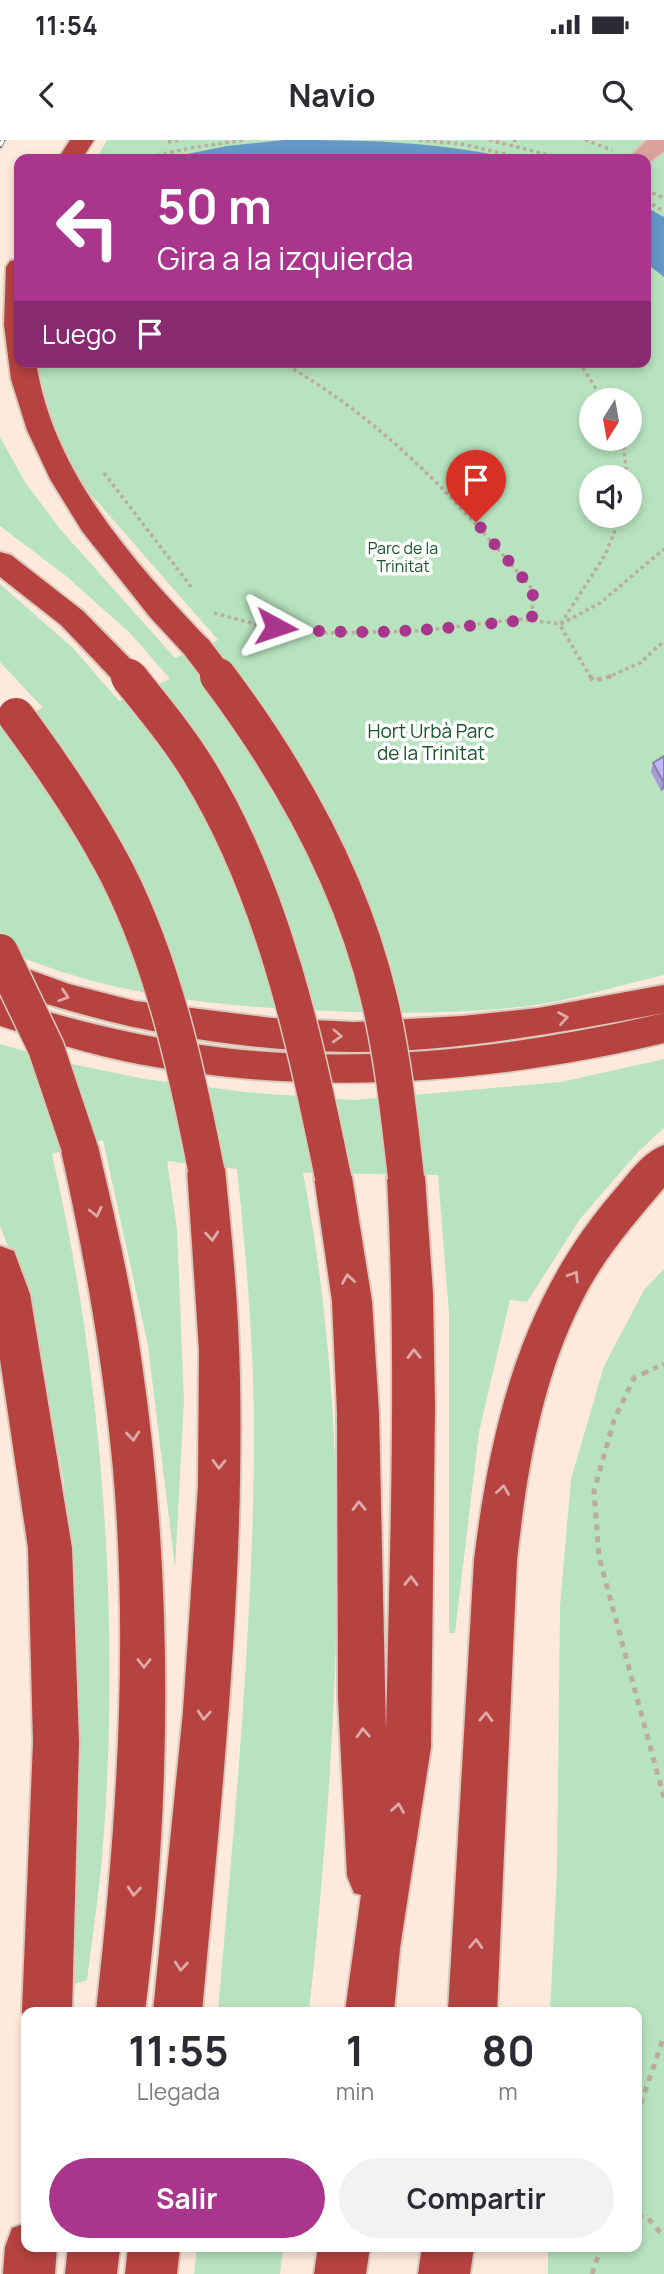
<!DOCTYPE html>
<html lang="es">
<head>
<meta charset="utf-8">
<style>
  body { margin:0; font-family:Manrope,sans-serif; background:#f2f2f3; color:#2b2b33; height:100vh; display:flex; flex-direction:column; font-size:26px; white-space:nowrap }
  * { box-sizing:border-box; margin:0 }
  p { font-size:23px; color:#7c7c81 }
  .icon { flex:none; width:38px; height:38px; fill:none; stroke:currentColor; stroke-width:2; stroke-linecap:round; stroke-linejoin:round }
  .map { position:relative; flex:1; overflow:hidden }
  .sheet { position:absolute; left:21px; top:1867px; width:621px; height:245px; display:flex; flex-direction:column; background:#fff; border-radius:14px; box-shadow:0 4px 10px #0003 }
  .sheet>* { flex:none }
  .hud { position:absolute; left:14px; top:14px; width:637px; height:214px; border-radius:14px; box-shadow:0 4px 10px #0003; background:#aa358d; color:#fff; overflow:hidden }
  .needle { width:46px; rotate:191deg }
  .fabs { position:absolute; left:579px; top:248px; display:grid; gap:14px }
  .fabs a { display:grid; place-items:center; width:63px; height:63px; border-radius:50%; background:#fff; box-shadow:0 4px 10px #0003; font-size:35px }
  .pin { position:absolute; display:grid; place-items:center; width:60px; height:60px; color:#fff; margin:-72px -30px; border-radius:50% 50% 50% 0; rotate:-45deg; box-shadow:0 0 7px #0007 }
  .pin .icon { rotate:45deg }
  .me { position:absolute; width:77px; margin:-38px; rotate:95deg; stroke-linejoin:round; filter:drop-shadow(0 0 5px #0008) }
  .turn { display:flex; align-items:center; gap:24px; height:147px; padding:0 28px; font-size:32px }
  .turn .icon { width:91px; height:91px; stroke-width:2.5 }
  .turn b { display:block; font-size:49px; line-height:60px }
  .then { display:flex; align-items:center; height:66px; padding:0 28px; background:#0003; gap:14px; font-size:26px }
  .eta { display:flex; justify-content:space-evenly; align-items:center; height:119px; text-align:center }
  .eta b { font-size:42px; font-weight:700; line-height:49px }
  .button { display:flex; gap:14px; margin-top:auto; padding:14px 28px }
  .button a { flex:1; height:80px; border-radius:42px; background:#aa358d; color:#fff; font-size:28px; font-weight:700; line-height:80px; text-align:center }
  .button a+a { background:#f2f2f3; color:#2b2b33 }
  .status { display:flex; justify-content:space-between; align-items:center; height:49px; padding:0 35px; background:#fff; direction:ltr }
  .status svg { height:19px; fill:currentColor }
  header { display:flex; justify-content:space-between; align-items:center; height:91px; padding:0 28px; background:#fff; font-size:32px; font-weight:700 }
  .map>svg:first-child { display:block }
  .green { fill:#b7e4be; fill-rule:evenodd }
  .water { fill:#6597c7 }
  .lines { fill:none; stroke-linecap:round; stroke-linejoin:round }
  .minor-casing { stroke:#dac8bb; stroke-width:4 }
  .highway-casing { stroke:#dac8bb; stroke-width:4 }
  .path-far2 { stroke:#bcaca0; stroke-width:3.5; stroke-dasharray:3.5 3.5; stroke-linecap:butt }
  .path-far1 { stroke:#bcaca0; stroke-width:4.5; stroke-dasharray:5 5; stroke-linecap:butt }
  .path { stroke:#bcaca0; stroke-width:5; stroke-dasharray:6 6; stroke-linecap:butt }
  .minor { fill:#dba29d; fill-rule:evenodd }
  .highway { fill:#b64340; fill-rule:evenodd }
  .rail-casing { stroke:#6a5e56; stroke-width:5 }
  .rail { stroke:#fff; stroke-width:3.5; stroke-dasharray:11; stroke-linecap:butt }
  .highway-bridge-far1-casing { stroke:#dac8bb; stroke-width:31; stroke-linecap:butt }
  .highway-bridge-casing { stroke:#dac8bb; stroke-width:39; stroke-linecap:butt }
  .highway-bridge-far1 { stroke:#b64340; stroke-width:28 }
  .highway-bridge { stroke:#b64340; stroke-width:36 }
  .wall { fill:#a79cd3 }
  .shaded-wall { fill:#887fac }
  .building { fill:#c2b5f5; stroke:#887fac; stroke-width:2 }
  .oneway { stroke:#deaaa9 }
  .route { stroke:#aa358d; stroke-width:12; stroke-dasharray:0 21.6 }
  .labels { text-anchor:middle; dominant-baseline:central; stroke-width:7; stroke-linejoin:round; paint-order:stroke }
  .far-park-label { font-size:16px; fill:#165529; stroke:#fff }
  .park-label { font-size:19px; fill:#165529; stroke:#fff }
</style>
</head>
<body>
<div class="status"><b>11:54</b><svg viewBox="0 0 49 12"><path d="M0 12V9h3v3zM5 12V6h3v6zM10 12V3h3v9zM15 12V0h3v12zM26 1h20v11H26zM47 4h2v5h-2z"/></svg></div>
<header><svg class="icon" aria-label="back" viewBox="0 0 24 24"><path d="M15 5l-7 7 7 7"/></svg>Navio<svg class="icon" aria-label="search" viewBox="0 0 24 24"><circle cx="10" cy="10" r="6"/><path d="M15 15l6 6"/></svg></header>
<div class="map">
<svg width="664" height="2134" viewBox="0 0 664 2134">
  <rect width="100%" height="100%" fill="#feeadc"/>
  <!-- green -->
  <g class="green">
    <path d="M107,0H664V835C620,845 574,860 529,866C455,874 379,874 306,870C200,865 97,852 0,808V585L43,568L0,522V444L73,508L119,561L170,539L131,494L66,436L0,386V297L25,342L61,390L175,518L218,500L67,327L31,222H646V19H96ZM592,261H630V299H592ZM592,338H630V376H592Z"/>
    <path d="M0,904L72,924L145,939L245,952L354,960L561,942L664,919V988L638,1012L580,1079L527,1162L510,1160L479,1292L455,1493H449V1174L438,1035L303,1033C356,1303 338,1600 309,1872H218C234,1686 252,1500 254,1314C255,1218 247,1124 237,1029L167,1021L177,1089L184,1261L175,1428L148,1206L103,1000L52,1014C104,1240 121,1488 102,1719C98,1760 92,1800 87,1840L75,1844L77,1677L72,1475L64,1342L41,1222L14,1122L0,1086Z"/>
    <polygon points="664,1129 664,2134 548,2134 548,2107 637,2107 637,1872 550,1872 557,1730 560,1466 571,1339 604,1226 644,1150"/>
    <polygon points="197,2107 283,2107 280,2134 194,2134"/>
  </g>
  <!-- water -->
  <g class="water">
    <path d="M284,0C362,0 437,1 513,19H162L227,6Z"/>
    <polygon points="646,67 664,77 664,137 646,123"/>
  </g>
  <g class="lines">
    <!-- minor casing -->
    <g class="minor-casing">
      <polygon id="minor" points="647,0 664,0 664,11 646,25 646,19 628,19"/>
    </g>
    <!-- highway casing -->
    <g class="highway-casing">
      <g id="highway">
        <polygon points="70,0 94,0 82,19 58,19"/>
        <path d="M19,119V222H36C53,334 135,423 209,501L214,509L209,517L198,520L187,517L150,477L82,391L50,339L27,290L11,239L4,185L6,127L10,121Z"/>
        <polygon points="0,412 11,415 83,471 140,529 145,537 140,545 129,548 118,545 61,485 0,437"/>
        <path d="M0,819L69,844L135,861L272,878L354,882L462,876L538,868L664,845V873C561,892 458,912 353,912C233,911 112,889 0,848Z"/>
        <path d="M0,858C66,878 132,895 201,905C356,927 513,908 664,873V903C490,944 315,957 138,924C91,915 46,900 0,886Z"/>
        <path d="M79,990L92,995L98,1006C115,1078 132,1150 142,1224C173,1437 172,1658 145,1872H96C116,1692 129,1510 113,1329C103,1220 84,1113 60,1006L66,995Z"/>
        <path d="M664,1005V1048C634,1083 603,1119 582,1161C541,1242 527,1330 517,1420L497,1872H448L474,1420C491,1283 521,1158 614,1051C629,1034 642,1013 664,1005Z"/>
        <path d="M206,1013L219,1018L225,1029C232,1099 239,1170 240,1241C244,1452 221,1662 202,1872H153L183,1572L198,1346L199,1210L187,1029L193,1018Z"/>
        <path d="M333,1021L346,1026L352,1037L372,1161L379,1273L386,1590C390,1406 397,1222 387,1037L393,1026L406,1021L419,1026L425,1037L433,1154L435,1266L431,1607L400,1808L394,1872H345L361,1755L354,1753L347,1736L338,1558L337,1273L332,1161L314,1037L320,1026Z"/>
        <polygon points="0,1106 14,1111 30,1154 72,1408 79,1602 72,1872 26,1872 26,1881 22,1872 33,1602 28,1408 0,1219"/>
        <polygon points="26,2083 26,2107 57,2107 55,2134 3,2134 5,2107 12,2088"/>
        <polygon points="68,2107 120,2107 117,2134 65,2134"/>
        <polygon points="128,2107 180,2107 177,2134 125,2134"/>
        <polygon points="318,2107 370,2107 366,2134 314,2134"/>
        <polygon points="422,2107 474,2107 470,2134 418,2134"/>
      </g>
    </g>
    <!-- path-far2 -->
    <g class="path-far2">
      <polyline points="419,0 462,4 527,19"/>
      <polyline points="489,0 565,19"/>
      <polyline points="513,0 518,1"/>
      <polyline points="585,0 612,10"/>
      <polyline points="168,2 182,0"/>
      <polyline points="116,19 117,16"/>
      <polyline points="143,19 190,8 245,0"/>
      <polyline points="646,50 664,58"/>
      <polyline points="646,61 664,71"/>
      <path d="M281,222C385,281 457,360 533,450L532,479"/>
      <polyline points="579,222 604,261"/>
      <polyline points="623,299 627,338"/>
      <polyline points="104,333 192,448"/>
      <polyline points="214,473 266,487 328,493 420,491 519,479 561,484 600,463 664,409"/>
      <polyline points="591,538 560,485 605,415 621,376"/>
      <polyline points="606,538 640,523 664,501"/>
    </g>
    <!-- path-far1 -->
    <g class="path-far1">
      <polyline points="590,536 593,541 612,536"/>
      <polyline points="644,1233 664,1224"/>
    </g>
    <!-- path -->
    <g class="path">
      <polyline points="647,1232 634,1238 614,1280 594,1351 599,1417 664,1658"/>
      <polyline points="637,1975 664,1896"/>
      <polyline points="637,2076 648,2078 664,2097"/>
      <polyline points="592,2134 601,2107"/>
    </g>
    <!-- minor -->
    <use href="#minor" class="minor"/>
    <!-- highway -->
    <use href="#highway" class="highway"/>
    <!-- rail casing -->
    <g class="rail-casing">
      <polyline id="rail" points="0,6 3,0"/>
    </g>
    <!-- rail -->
    <use href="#rail" class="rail"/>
    <!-- highway-bridge-far1 casing -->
    <g class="highway-bridge-far1-casing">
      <polyline id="highway-bridge-far1" points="198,509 220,538"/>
    </g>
    <!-- highway-bridge casing -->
    <g class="highway-bridge-casing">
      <g id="highway-bridge">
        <path d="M218,536C290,632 351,741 379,858C393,917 399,977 406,1037"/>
        <path d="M129,537C153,567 179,598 199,631C274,754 304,897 333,1037"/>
        <path d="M16,576C53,626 88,677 117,733C164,826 186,928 206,1029"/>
        <polyline points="0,812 46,908 79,1006"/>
      </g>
    </g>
    <!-- highway-bridge-far1 -->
    <use href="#highway-bridge-far1" class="highway-bridge-far1"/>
    <!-- highway-bridge -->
    <use href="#highway-bridge" class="highway-bridge"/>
  </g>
  <!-- wall -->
  <polygon class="wall" points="664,616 664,649 661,651 651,632 653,623"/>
  <!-- shaded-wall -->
  <polygon class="shaded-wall" points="664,640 664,649 661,651 663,641"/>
  <!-- building -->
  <polygon class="building" points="664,616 664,640 663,641 653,623"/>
  <!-- one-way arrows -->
  <defs><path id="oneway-chevron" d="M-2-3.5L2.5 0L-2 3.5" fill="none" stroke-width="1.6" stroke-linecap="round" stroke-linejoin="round" transform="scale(1.75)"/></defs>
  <g class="oneway">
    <use href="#oneway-chevron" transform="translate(64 856) rotate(18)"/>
    <use href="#oneway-chevron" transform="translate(563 878) rotate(-9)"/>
    <use href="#oneway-chevron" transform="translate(337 896) rotate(3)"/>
    <use href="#oneway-chevron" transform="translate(96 1072) rotate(77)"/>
    <use href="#oneway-chevron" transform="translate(212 1096) rotate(85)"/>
    <use href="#oneway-chevron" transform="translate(574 1136) rotate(-58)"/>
    <use href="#oneway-chevron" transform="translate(348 1139) rotate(-99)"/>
    <use href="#oneway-chevron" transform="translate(414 1214) rotate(-91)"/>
    <use href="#oneway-chevron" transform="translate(133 1296) rotate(85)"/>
    <use href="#oneway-chevron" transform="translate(219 1324) rotate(92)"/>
    <use href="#oneway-chevron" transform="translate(503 1350) rotate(-81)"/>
    <use href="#oneway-chevron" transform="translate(359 1366) rotate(-91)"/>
    <use href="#oneway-chevron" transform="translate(411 1441) rotate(-89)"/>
    <use href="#oneway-chevron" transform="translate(144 1523) rotate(90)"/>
    <use href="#oneway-chevron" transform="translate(204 1575) rotate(94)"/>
    <use href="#oneway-chevron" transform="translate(486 1577) rotate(-88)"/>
    <use href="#oneway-chevron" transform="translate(363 1593) rotate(-93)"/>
    <use href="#oneway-chevron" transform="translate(398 1668) rotate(-81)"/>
    <use href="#oneway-chevron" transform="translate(134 1751) rotate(95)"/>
    <use href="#oneway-chevron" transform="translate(476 1804) rotate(-87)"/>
    <use href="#oneway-chevron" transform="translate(181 1826) rotate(95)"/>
  </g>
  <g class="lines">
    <!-- route -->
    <path class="route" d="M276,487C361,498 447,489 532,479L533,450L476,382"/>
  </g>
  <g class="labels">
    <!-- far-park labels -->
    <g class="far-park-label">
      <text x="403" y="408">Parc de la<tspan x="403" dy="18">Trinitat</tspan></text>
    </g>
    <!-- park labels -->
    <g class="park-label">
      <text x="431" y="591">Hort Urbà Parc<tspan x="431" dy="22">de la Trinitat</tspan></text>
    </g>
  </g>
</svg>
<div class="fabs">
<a><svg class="needle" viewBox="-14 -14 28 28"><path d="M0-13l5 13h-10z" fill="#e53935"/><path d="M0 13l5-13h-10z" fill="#7c7c81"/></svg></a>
<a><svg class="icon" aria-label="sound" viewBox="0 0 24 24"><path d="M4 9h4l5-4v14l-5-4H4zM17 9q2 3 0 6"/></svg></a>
</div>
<div class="pin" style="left:476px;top:382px;background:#d93025"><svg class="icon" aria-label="arrive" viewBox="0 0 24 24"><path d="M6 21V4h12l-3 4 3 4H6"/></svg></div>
<svg class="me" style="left:276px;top:487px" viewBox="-20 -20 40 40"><path d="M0-17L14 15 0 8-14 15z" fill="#aa358d" stroke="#fff" stroke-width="4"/></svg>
<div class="hud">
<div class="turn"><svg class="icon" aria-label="left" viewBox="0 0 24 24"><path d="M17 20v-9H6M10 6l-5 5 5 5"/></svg><div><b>50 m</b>Gira a la izquierda</div></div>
<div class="then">Luego<svg class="icon" aria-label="arrive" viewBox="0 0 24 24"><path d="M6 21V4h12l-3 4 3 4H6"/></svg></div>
</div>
<section class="sheet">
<div class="eta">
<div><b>11:55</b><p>Llegada</p></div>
<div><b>1</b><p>min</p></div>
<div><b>80</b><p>m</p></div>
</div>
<div class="button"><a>Salir</a><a>Compartir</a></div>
</section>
</div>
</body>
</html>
